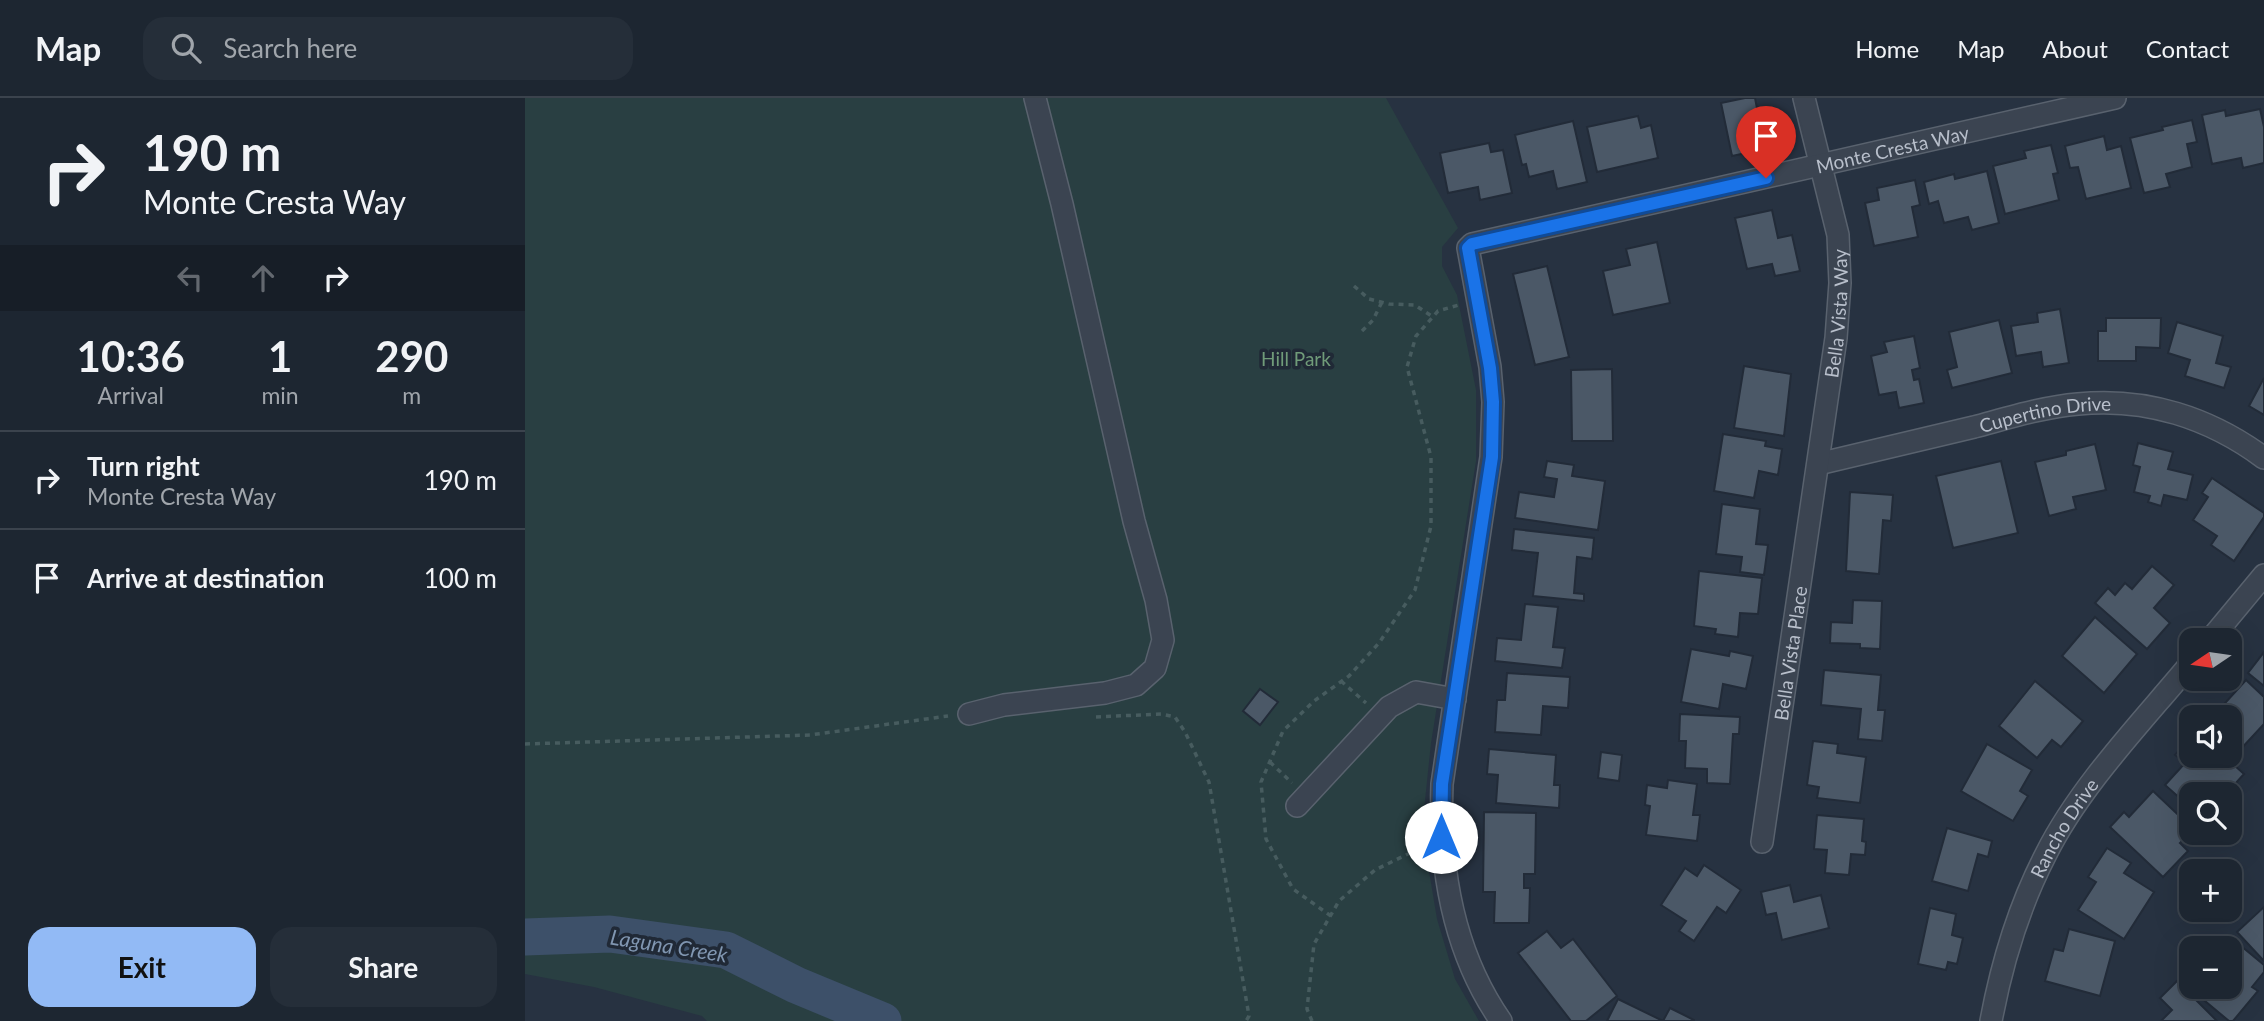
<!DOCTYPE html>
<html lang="en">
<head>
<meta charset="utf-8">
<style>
  body { margin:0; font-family:Lato,sans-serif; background:#252e39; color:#f1f3f6; height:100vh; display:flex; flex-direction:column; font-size:26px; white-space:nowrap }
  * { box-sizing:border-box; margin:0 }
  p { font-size:23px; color:#a0a5ab }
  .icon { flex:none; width:38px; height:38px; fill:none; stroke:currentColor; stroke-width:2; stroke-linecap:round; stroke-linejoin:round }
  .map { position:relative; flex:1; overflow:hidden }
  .side { display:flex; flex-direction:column; background:#1d2631; width:525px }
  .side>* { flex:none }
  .hud { background:#1d2631; color:#f1f3f6; overflow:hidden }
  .needle { width:46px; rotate:257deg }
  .fabs { position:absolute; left:1654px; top:530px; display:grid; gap:14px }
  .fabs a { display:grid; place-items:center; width:63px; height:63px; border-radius:14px; background:#1d2631; box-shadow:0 7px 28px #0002,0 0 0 2px #3b434d; font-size:35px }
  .pin { position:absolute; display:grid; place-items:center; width:60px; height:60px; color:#fff; margin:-72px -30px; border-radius:50% 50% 50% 0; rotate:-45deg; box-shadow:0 0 7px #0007 }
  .pin .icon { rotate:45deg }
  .me { position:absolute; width:77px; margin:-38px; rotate:0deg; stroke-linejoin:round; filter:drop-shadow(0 0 5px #0008) }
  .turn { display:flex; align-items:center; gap:24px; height:147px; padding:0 28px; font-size:32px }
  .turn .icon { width:91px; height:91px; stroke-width:2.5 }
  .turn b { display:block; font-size:49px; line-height:60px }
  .lanes { display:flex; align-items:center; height:66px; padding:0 28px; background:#0003; justify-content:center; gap:35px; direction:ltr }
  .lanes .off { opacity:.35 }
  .eta { display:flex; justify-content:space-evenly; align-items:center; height:119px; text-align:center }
  .eta b { font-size:42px; font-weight:700; line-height:49px }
  .button { display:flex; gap:14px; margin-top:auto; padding:14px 28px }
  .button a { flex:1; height:80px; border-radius:21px; background:#92baf5; color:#111; font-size:28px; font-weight:700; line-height:80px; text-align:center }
  .button a+a { background:#252e39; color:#f1f3f6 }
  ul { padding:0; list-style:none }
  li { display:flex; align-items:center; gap:21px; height:98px; padding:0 28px; border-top:2px solid #3b434d }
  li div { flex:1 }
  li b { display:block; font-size:26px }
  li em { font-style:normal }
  header { display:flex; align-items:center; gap:42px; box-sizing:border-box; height:98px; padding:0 35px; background:#1d2631; border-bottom:2px solid #3b434d }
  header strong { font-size:33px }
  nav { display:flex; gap:38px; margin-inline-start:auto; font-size:24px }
  .search { width:490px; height:63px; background:#252e39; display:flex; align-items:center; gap:18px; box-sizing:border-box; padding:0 24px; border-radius:21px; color:#a0a5ab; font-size:26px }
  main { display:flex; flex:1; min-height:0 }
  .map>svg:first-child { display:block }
  .green { fill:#293f42 }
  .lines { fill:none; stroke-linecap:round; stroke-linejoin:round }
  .river { stroke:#3d5069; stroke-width:37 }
  .building { fill:#4b5867; stroke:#222b38; stroke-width:2 }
  .minor-casing { stroke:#59626e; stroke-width:24 }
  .path { stroke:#475c5f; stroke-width:3.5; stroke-dasharray:5 5; stroke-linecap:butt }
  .minor { stroke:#3b4451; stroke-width:21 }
  .route-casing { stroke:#114b97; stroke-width:18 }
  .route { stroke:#1a73e8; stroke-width:12 }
  .labels { text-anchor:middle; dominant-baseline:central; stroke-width:7; stroke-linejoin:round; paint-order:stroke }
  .street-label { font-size:19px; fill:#b8bfcb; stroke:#202936 }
  .park-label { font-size:19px; fill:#709b79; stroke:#202936 }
  .water-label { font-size:21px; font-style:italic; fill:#8096b1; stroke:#202936 }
</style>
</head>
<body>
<header>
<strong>Map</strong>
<div class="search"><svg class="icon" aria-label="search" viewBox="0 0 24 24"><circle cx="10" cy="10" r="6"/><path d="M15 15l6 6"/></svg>Search here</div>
<nav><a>Home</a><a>Map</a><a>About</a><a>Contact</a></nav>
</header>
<main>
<section class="side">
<div class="hud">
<div class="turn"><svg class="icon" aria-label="right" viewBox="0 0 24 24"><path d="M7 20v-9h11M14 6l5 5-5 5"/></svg><div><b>190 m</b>Monte Cresta Way</div></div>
<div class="lanes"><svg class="icon off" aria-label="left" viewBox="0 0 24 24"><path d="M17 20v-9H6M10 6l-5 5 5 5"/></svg><svg class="icon off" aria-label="ahead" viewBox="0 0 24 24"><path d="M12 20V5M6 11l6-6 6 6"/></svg><svg class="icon" aria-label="right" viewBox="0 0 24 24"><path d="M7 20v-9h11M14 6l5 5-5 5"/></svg></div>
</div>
<div class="eta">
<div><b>10:36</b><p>Arrival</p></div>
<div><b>1</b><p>min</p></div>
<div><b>290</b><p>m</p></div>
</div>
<ul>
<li><svg class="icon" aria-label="right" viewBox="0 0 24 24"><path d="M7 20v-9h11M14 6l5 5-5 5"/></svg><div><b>Turn right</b><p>Monte Cresta Way</p></div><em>190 m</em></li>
<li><svg class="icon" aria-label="arrive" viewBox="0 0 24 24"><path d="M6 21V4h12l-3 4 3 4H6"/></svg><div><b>Arrive at destination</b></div><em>100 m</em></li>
</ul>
<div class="button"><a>Exit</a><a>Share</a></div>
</section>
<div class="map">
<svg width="1739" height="923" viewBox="0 0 1739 923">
  <rect width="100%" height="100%" fill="#273241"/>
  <!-- green -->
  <polygon class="green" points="0,0 861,0 933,130 917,149 917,168 932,197 951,292 951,363 906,645 897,731 912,821 930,881 954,923 182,923 177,918 69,889 0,876"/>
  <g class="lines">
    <!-- river -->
    <polyline class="river" points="0,839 85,836 201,852 271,887 358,923"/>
  </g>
  <!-- building -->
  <g class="building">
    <polygon points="1220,0 1230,0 1240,51 1207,58 1196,5"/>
    <polygon points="1735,11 1739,29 1739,65 1718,70 1716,60 1687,66 1677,17 1700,12 1701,18"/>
    <polygon points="1113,18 1116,30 1126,27 1133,60 1072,74 1062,29"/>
    <polygon points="1667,22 1672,44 1662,46 1667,69 1641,76 1645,89 1619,95 1605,40 1638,32 1637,29"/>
    <polygon points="1048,23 1062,84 1032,91 1028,73 1004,79 1001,66 997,67 990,37"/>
    <polygon points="1579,38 1582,52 1596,48 1606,90 1561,101 1553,69 1545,70 1540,48"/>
    <polygon points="964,45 966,54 978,52 987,95 955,102 953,89 923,95 915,55"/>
    <polygon points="1526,47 1533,75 1528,76 1534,102 1480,116 1468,68 1501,60 1499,53"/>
    <polygon points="1462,73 1474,125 1447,132 1443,119 1419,125 1413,103 1404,106 1399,84 1429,76 1430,81"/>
    <polygon points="1390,82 1395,107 1387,109 1393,139 1349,148 1340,105 1354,102 1352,90"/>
    <polygon points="1247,112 1253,140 1267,137 1275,173 1250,178 1247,166 1222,171 1210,120"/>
    <polygon points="1132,144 1145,205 1088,217 1078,173 1105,167 1101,151"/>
    <polygon points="1022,168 1044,259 1010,267 988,176"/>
    <polygon points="1535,211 1544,265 1518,269 1516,254 1491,258 1486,228 1513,224 1512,215"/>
    <polygon points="1581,220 1636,220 1635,250 1611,249 1611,263 1573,263 1573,233 1581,233"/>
    <polygon points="1474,222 1487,275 1427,290 1422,272 1432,269 1424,234"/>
    <polygon points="1652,224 1698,238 1691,265 1706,269 1699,290 1660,278 1665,262 1643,255"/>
    <polygon points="1389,238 1395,270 1387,272 1389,282 1394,281 1399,305 1374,310 1371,294 1354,297 1346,258 1362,254 1359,244"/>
    <polygon points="1219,268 1266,276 1259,338 1209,330"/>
    <polygon points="1087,271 1088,343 1047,343 1046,272"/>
    <polygon points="1739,280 1739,317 1724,308"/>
    <polygon points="1198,336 1241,343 1240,348 1257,351 1253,377 1234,373 1229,400 1189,393"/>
    <polygon points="1613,345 1648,354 1643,371 1668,377 1662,402 1639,397 1636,408 1623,404 1625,398 1609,394 1615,369 1608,367"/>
    <polygon points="1570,346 1581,392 1548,399 1551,411 1524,418 1510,364 1541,357 1541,353"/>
    <polygon points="1022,363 1049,367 1047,378 1080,383 1073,432 990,420 994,394 1029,399 1032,381 1019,379"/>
    <polygon points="1476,363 1493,435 1428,450 1411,378"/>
    <polygon points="1687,380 1739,415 1739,419 1709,463 1686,447 1692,438 1668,422 1683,399 1677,395"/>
    <polygon points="1325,394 1368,397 1366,423 1358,422 1354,476 1321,473"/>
    <polygon points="1197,406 1235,411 1231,446 1243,447 1239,477 1215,474 1217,459 1191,456"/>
    <polygon points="989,431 1069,440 1067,461 1052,459 1049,495 1059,496 1059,503 1008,498 1013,455 987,452"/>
    <polygon points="1627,468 1649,487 1629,510 1645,525 1622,551 1570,505 1583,490 1590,497 1600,485 1607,491"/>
    <polygon points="1174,473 1237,480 1233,516 1215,515 1213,539 1190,536 1191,531 1169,528"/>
    <polygon points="1328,502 1357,503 1355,551 1335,550 1335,546 1305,545 1306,524 1327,525"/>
    <polygon points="1000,506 1033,509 1028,549 1040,550 1037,570 970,563 972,540 996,542"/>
    <polygon points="1570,519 1612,556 1579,595 1537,558"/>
    <polygon points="1166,551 1204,558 1205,553 1228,558 1221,591 1198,586 1194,611 1156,604"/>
    <polygon points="1739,554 1739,588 1723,575"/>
    <polygon points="1299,572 1356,577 1353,612 1360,612 1357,643 1333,641 1336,611 1296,607"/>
    <polygon points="982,575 1045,579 1043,610 1018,608 1016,637 970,634 972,602 980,602"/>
    <polygon points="1721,582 1739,599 1739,626 1714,653 1704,644 1704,620 1696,620 1691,615"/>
    <polygon points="1510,583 1558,623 1536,649 1527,642 1512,660 1474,628"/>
    <polygon points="735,591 753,604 735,627 718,613"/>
    <polygon points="1155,616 1215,619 1214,636 1208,636 1205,686 1182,685 1182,671 1160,670 1161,643 1154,643"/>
    <polygon points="1666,639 1666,658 1699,658 1719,676 1701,696 1666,696 1666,710 1640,687 1660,665 1650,657"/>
    <polygon points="1288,643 1313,646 1312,655 1341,659 1335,705 1292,700 1294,689 1282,687"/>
    <polygon points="1462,646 1507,672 1495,693 1503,698 1488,723 1436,693"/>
    <polygon points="964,651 1031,657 1029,687 1035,687 1034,710 971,705 973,677 962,676"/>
    <polygon points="1076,654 1097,657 1094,683 1073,680"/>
    <polygon points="1143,682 1172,686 1168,717 1175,717 1172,743 1121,737 1125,708 1120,707 1122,687 1142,690"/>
    <polygon points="1628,693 1666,729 1666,734 1655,745 1663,753 1638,779 1585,729 1599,714 1604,719"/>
    <polygon points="959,714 1011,715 1010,776 999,776 999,790 1005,790 1004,825 969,825 970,794 958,794"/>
    <polygon points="1292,717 1339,721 1337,743 1341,744 1340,757 1326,756 1324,777 1300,775 1302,752 1289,751"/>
    <polygon points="1422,730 1467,743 1463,759 1453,756 1443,793 1407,783"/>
    <polygon points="1582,750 1606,765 1599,775 1629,794 1599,841 1553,812 1571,784 1563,779"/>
    <polygon points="1179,767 1216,792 1201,815 1192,809 1169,843 1154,833 1161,823 1136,807 1160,770 1172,778"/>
    <polygon points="1265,787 1269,804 1296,797 1304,830 1257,842 1251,815 1241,817 1236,794"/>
    <polygon points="1739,809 1739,863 1712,834"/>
    <polygon points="1405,810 1431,816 1427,837 1438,840 1432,866 1423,864 1421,872 1393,866"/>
    <polygon points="1544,831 1590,843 1575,898 1520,883 1529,851 1538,853"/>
    <polygon points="1022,833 1036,850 1048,841 1092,898 1061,923 1046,923 993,855"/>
    <polygon points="1710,843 1739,867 1739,874 1727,889 1733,893 1708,923 1704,923 1656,883 1666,871 1666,889 1704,889 1704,850"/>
    <polygon points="1652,883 1692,923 1636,923 1647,912 1635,900"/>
    <polygon points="1093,901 1138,923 1082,923"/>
    <polygon points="1145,910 1169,922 1169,923 1138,923"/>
  </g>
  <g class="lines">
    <!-- minor casing -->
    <g class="minor-casing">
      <g id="minor">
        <path id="s1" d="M1293,366C1345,354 1397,341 1449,329C1483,320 1518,309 1553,306C1621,299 1685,320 1739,360"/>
        <polyline points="1685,542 1739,477"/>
        <polyline points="444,616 479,607 580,595 611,587 630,570 638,542 631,502 609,423 537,106 510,0"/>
        <polyline points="772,708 864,609 891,594 930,601"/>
        <path id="s2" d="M1237,744L1311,240L1315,185L1313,137L1279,0"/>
        <path id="s3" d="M976,923C928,854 914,768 917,686L966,359L968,304L965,269L943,150L947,146L1590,0"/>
        <path id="s4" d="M1466,923C1477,864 1493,810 1521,756C1555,688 1617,624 1666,565"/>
      </g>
    </g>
    <!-- path -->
    <g class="path">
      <polyline points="829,188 844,201 864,206 890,207 908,219"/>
      <polyline points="837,233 848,222 857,204"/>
      <polyline points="816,583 841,605"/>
      <polyline points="571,619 636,616 650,619 660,634 684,684 724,918 721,923"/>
      <polyline points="0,646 285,637 423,618"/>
      <polyline points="745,664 767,685"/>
      <polyline points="806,818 768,791 741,741 736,684 758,633 789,603 824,578 854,545 890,492 906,428 906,359 882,269 891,238 913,213 934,207"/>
      <polyline points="787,923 782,911 789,846 814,803 850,772 887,754 899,754"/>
    </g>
    <!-- minor -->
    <use href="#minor" class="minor"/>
  </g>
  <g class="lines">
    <!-- route casing -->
    <g class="route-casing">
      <polyline id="route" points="916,739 917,686 967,359 968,304 965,270 943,150 947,146 1241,80"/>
    </g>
    <!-- route -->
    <use href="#route" class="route"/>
  </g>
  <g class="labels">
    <!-- street labels -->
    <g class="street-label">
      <text stroke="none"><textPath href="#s3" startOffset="1227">Monte Cresta Way</textPath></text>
      <text stroke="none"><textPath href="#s2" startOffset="534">Bella Vista Way</textPath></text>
      <text stroke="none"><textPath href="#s1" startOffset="233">Cupertino Drive</textPath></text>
      <text stroke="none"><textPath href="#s2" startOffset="191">Bella Vista Place</textPath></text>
      <text stroke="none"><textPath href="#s4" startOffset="208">Rancho Drive</textPath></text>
    </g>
    <!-- park labels -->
    <g class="park-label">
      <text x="771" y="260">Hill Park</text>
    </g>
    <!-- water labels -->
    <g class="water-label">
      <text transform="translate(144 847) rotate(9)">Laguna Creek</text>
    </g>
  </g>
</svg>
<div class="fabs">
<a><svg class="needle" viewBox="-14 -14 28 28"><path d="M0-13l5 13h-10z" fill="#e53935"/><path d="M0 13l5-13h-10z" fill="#a0a5ab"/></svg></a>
<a><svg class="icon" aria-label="sound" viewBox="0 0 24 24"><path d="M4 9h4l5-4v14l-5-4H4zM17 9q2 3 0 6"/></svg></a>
<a><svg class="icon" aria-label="search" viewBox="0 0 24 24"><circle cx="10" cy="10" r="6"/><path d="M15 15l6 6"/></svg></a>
<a>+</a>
<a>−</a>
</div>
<div class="pin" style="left:1241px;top:80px;background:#d93025"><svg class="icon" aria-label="arrive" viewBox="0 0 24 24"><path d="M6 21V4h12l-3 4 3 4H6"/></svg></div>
<svg class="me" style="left:916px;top:739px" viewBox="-20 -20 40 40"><circle r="19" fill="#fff"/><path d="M0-13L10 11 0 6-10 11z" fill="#1a73e8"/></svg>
</div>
</main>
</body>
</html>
